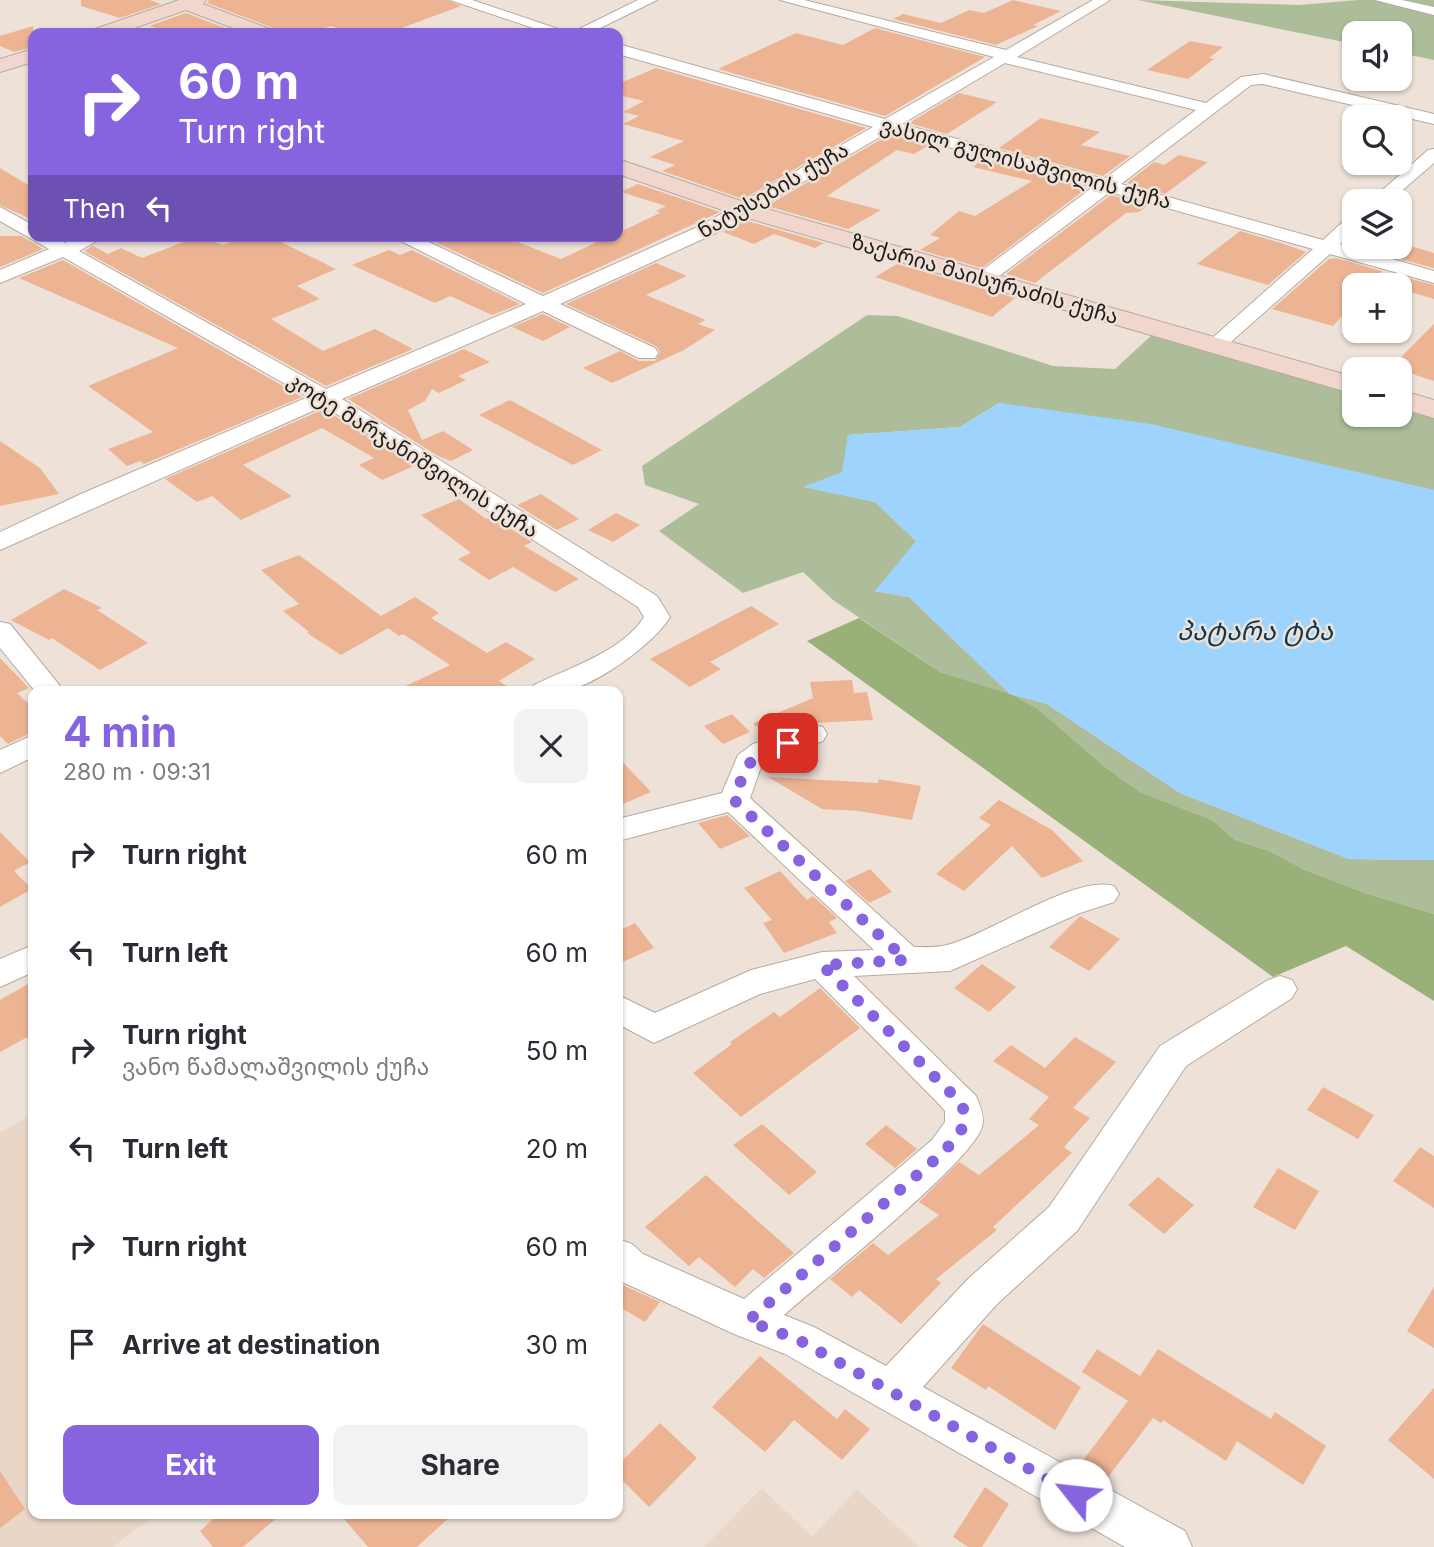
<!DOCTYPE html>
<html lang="en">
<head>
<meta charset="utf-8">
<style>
  body { margin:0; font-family:Inter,"Noto Sans Georgian",sans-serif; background:#f2f2f3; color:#2b2b33; height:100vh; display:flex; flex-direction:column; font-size:26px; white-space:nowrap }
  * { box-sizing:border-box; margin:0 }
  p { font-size:23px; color:#7c7c81 }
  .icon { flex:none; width:38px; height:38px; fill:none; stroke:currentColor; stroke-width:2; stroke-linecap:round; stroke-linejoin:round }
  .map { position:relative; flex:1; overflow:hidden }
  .panel { position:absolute; left:28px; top:686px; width:595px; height:833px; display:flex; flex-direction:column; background:#fff; border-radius:14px; box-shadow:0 2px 5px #0004 }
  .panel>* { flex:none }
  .top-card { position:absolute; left:28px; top:28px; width:595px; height:214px; border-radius:14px; box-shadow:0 2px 5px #0004; background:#8764df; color:#fff; overflow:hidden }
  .controls { position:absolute; left:1342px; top:21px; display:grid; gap:14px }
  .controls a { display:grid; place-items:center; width:70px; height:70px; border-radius:14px; background:#fff; box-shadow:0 2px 5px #0004; font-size:35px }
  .pin { position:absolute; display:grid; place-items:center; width:60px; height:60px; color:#fff; margin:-30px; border-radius:14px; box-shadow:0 4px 10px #0006 }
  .me { position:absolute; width:77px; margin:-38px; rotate:299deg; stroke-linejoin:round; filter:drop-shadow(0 0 5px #0008) }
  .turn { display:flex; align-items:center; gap:24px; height:147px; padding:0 35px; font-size:32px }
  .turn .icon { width:91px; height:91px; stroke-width:2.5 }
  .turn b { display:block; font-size:49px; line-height:60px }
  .then { display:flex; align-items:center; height:66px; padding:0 35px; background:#0003; gap:14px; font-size:26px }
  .round { display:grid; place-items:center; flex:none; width:74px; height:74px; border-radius:14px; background:#f2f2f3 }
  .overview { display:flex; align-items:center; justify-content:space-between; height:119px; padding:0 35px }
  h1 { font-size:42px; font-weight:700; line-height:52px; color:#8764df }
  .cta { display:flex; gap:14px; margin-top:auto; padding:14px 35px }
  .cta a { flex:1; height:80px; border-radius:14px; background:#8764df; color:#fff; font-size:28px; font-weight:700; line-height:80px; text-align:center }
  .cta a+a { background:#f2f2f3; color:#2b2b33 }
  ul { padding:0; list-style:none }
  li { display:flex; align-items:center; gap:21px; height:98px; padding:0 35px }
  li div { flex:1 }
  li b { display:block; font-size:26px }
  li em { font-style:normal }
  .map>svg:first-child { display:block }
  .built { fill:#e9d6c7 }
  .green { fill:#aebd99 }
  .forest { fill:#9ab079 }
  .water { fill:#9dd3fc }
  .building { fill:#edb494 }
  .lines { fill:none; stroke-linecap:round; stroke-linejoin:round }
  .street-casing { stroke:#b6aaa1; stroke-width:2 }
  .secondary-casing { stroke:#b6aaa1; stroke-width:2 }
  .street { fill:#fff; fill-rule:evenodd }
  .secondary { fill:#f0d6cc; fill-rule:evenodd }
  .route { stroke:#8764df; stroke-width:12; stroke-dasharray:0 21.6 }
  .labels { text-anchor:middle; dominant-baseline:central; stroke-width:5; stroke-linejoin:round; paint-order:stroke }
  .far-street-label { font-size:21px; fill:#1f1b18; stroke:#eee2d8 }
  .water-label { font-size:26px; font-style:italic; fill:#0e3853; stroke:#eee2d8 }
</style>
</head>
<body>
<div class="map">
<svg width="1434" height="1547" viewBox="0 0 1434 1547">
  <rect width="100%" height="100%" fill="#eee2d8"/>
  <!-- built -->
  <g class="built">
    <polygon points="33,1114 33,1514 155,1514 113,1547 0,1547 0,1133"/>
    <polygon points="762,1488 812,1537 857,1489 919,1547 704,1547"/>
  </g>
  <!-- green -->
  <g class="green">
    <polygon points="1138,0 1299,5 1358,0 1434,0 1434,60 1400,53 1400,33 1354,33 1354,44"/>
    <polygon points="867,315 898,316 1053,366 1115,369 1154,333 1354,391 1354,415 1400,415 1400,404 1434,414 1434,490 999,403 960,427 848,435 844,473 805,487 875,502 917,542 875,591 909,597 1010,694 1047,704 1180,793 1349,859 1434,860 1434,914 1365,893 1303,869 1267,850 1235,840 1212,820 1140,792 1105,767 1038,709 1009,694 940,672 833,600 803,572 743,593 659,531 699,504 645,485 642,466"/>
  </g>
  <!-- forest -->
  <polygon class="forest" points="859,618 940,672 1010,694 1038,709 1105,767 1140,792 1212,820 1235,840 1267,850 1303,869 1365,893 1434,914 1434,1001 1346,946 1273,977 807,641"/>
  <!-- water -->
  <polygon class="water" points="999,403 1151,424 1434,490 1434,860 1349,859 1180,793 1047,704 1010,694 909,597 875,591 916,541 875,502 803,487 842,472 848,435 960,427"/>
  <!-- building -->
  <g class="building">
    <polygon points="81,0 150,0 161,4 120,18 81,6"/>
    <polygon points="209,0 447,0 461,6 388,33 357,33 331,26 313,31 303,28 276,33 271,27 207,3"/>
    <polygon points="1013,0 1061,11 1033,25 1038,26 996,45 893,19 903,14 941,23 969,10 984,13"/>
    <polygon points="186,13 238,33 175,33 149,26"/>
    <polygon points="33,26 33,47 14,52 0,46 0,36"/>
    <polygon points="875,28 985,57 885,116 718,69 796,33 843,45"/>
    <polygon points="1190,41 1223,47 1209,58 1214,59 1188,79 1147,70"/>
    <polygon points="656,68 866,128 743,199 662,171 675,165 650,157 684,141 623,124 639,116 623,112 644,101 618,95 618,84"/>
    <polygon points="959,93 997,102 947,134 909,123"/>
    <polygon points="1041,118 1100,132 1081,145 1130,156 1103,176 999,148"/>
    <polygon points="890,134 929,145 914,154 897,150 827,196 881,210 848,229 767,206"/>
    <polygon points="1179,155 1208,162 1165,194 1127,183 1154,162 1164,165"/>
    <polygon points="983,159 1087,188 982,268 920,250 940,238 930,235 959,211 975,216 1032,181 973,167"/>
    <polygon points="0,168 33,188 33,220 0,205"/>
    <polygon points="638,184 720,212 543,293 433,241 443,236 502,236 561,259 610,236 618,236 618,233 660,213 656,211 666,206 621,192"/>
    <polygon points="1111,195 1148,205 1139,212 1126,213 1035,283 1006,274"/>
    <polygon points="744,220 824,243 815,248 774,234 754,244 723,232"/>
    <polygon points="1240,231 1284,244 1306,252 1268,285 1197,264"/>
    <polygon points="0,236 21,236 43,249 0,267"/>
    <polygon points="199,236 223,245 245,236 269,236 336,269 297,286 320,299 271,319 323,351 375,329 413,349 326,386 84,251 93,246 108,254 121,248 142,258"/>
    <polygon points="1400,243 1434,253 1434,268 1400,259"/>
    <polygon points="389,250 400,255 412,250 520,304 492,315 450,296 435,303 352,265"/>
    <polygon points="1336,258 1382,271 1369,285 1354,285 1354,302 1333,326 1272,309 1329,259"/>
    <polygon points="63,260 302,397 144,464 140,461 127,466 108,449 153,432 88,386 178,348 19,278"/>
    <polygon points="656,263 687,276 646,295 706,320 698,324 715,330 684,350 612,383 583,368 620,351 639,361 655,361 660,352 656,346 566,304"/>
    <polygon points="897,264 1015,298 992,317 875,277"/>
    <polygon points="1400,276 1434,285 1434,299 1400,289"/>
    <polygon points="543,314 570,327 543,341 512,327"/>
    <polygon points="1434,324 1434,381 1391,367"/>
    <polygon points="464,349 490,362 458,376 466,380 439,393 432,389 425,401 408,410 422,440 443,431 473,450 451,461 438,456 348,399"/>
    <polygon points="510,400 602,450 573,465 479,415"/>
    <polygon points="324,409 414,466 382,480 359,465 374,458 322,428 243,465 292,496 241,520 212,496 197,502 165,479"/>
    <polygon points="0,441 40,468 59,494 0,506"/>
    <polygon points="541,494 579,519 557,530 517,505"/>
    <polygon points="459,499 486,519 492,517 532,542 524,546 579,579 555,592 513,567 489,580 458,559 471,553 421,515"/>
    <polygon points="616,513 640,525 613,542 588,530"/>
    <polygon points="299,555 381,616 415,597 439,613 431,618 487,653 506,642 535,659 499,681 515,691 395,691 450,665 403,634 399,636 388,628 341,655 307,633 309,632 283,611 299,604 261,570"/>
    <polygon points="64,589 102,608 97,610 148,643 100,670 52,638 49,640 11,620"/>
    <polygon points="751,606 779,624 710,662 721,669 690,687 650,659"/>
    <polygon points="0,658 29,688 17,693 33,708 33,732 8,744 0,736"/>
    <polygon points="852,680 854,693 867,692 873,720 754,726 754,723 813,698 810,682"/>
    <polygon points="732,714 750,732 723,744 704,726"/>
    <polygon points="618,757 651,792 618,806"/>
    <polygon points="768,777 878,783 879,779 921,786 912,820 859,811 822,809"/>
    <polygon points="999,800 1052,830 1083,861 1042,878 1012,846 964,891 936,874 991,825 979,818"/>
    <polygon points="727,815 750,836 720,849 698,823"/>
    <polygon points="0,832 30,862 14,871 32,889 0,907"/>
    <polygon points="870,869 892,892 869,903 845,881"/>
    <polygon points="780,871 807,900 813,896 837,918 829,922 837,933 784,953 763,923 772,920 744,888"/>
    <polygon points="1080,916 1120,939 1089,971 1049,947"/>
    <polygon points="635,923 654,948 618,964 618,931"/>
    <polygon points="982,964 1016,987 989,1012 954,988"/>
    <polygon points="33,981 33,1034 0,1052 0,1000"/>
    <polygon points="820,988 860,1028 741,1117 693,1073 732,1044 730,1042 774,1012 780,1017"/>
    <polygon points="1075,1037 1116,1062 1073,1108 1090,1118 1064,1147 1072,1153 993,1227 997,1230 936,1279 941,1283 901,1324 859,1290 852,1297 830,1279 873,1243 888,1255 939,1215 919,1202 959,1162 979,1175 1039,1125 1029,1119 1049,1097 993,1061 1011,1045 1045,1068"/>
    <polygon points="1323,1087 1374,1115 1358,1139 1307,1110"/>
    <polygon points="762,1124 817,1172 789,1195 733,1145"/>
    <polygon points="886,1125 917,1149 895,1168 865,1144"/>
    <polygon points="1420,1147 1434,1156 1434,1208 1393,1181"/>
    <polygon points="1278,1168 1319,1191 1295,1230 1253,1207"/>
    <polygon points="706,1175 794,1253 764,1278 753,1269 735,1287 699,1257 689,1266 645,1227"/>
    <polygon points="1158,1177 1194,1205 1164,1234 1128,1205"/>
    <polygon points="618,1283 660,1302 645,1322 618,1306"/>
    <polygon points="1434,1287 1434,1348 1407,1331"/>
    <polygon points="983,1324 1081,1387 1055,1430 988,1386 986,1390 951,1368"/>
    <polygon points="1097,1349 1140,1376 1158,1349 1271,1419 1275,1412 1326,1446 1303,1485 1237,1441 1226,1461 1163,1420 1161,1423 1153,1418 1105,1481 1081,1463 1128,1401 1082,1372"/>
    <polygon points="760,1356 837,1419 845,1409 870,1429 842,1460 794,1420 765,1452 712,1407"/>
    <polygon points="1434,1388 1434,1479 1388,1440"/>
    <polygon points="660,1423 697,1458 649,1507 618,1476 618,1465"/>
    <polygon points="0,1471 25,1509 0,1528"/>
    <polygon points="985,1487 1009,1504 982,1547 968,1547 953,1537"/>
    <polygon points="219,1514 281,1514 243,1547 213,1547 200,1531"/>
    <polygon points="340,1514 453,1514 417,1547 368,1547"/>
  </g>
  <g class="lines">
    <!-- street casing -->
    <g class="street-casing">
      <g id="street">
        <polygon points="450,0 472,0 570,33 548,33"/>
        <polygon points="638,0 657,0 590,33 571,33"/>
        <path d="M780,0H804L1006,50L1093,0H1110L1017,57L1206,103L1241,77L1263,74L1434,114V124L1263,84L1251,85L1121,184L1323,240L1347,218L1354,217V231L1340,244L1434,271V283L1330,254L1223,349H1209L1205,345L1209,341L1313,249L1110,192L990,283H976L973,279L976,275L1093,187L890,131L716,233L560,304L655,348L658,353L655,358H639L543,311L342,399L657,596L670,617C655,643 593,688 563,691C553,693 540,691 530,691L534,685C569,668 623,651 644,617L638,607L324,406L0,550V532L81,494L308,397L63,257L0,283V270L49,249L0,221V207L33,225V236H53L65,243L80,236H106L79,251L326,389L526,304L391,236H416L543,296L702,225L873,127L618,54V44L885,119L994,57ZM1005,63L1196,110L1104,179L902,124Z"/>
        <polygon points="1375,0 1402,0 1434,7 1434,15"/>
        <polygon points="1434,149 1434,163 1390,201 1370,201 1428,150"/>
        <polygon points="0,622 10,624 64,691 35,691 0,648"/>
        <path d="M813,725L823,727L827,734L823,741L773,758L761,767L750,798L914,947C924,947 937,948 947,945C989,935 1075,874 1114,886L1119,894L1114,902L1080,913L950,971L854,976L976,1096C980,1105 985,1117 982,1127C972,1162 819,1284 784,1315L814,1327L886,1366L969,1278L1049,1207L1160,1046L1268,980L1280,976L1292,980L1297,989L1292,998L1186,1066L1077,1231L997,1304L923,1387L1185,1531L1192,1547H1125L785,1354L734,1334L618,1280V1239L632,1244L643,1254L744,1299L932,1140L945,1122V1111L938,1103L815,979L760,994L654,1043L618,1024V995L655,1013L751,970L822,952L874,950L728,812L618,841V819L722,793L738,755L753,744Z"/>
        <polygon points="33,735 33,757 0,773 0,750"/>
        <polygon points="33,945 33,972 0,987 0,959"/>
      </g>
    </g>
    <!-- secondary casing -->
    <g class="secondary-casing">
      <g id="secondary">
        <polygon points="179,0 206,0 203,4 270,29 273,33 246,33 186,10 120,33 92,33 95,29"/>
        <polygon points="33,49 33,62 0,72 0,59"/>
        <polygon points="618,159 750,204 1354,377 1354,394 734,214 618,174"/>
        <polygon points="1400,390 1434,400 1434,418 1400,408"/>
      </g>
    </g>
    <!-- street -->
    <use href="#street" class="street"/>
    <!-- secondary -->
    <use href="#secondary" class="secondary"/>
  </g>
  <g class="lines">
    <!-- route -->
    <path class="route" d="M788,743C747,757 748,761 734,800L906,960L822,965L951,1093L963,1107L964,1126L945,1151L748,1321L799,1340L1076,1495"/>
  </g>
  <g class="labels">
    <!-- far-street labels -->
    <g class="far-street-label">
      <text transform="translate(1026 163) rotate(15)">ვასილ გულისაშვილის ქუჩა</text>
      <text transform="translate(773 190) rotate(-30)">ნატუსების ქუჩა</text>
      <text transform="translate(985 279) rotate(16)">ზაქარია მაისურაძის ქუჩა</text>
      <text transform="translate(413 455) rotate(32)">კოტე მარჯანიშვილის ქუჩა</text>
    </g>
    <!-- water labels -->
    <g class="water-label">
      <text x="1255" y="630">პატარა ტბა</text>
    </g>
  </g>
</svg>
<div class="controls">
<a><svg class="icon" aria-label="sound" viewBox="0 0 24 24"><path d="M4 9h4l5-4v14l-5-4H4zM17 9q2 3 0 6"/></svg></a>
<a><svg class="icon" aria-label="search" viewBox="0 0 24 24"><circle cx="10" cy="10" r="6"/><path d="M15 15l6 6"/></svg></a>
<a><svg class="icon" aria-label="layers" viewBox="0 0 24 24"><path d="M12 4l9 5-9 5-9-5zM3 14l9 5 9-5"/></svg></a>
<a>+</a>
<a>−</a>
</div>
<div class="pin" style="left:788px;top:743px;background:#d93025"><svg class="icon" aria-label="arrive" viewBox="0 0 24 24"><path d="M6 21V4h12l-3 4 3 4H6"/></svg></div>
<svg class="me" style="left:1076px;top:1495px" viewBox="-20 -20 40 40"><circle r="19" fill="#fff"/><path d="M0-13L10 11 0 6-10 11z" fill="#8764df"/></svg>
<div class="top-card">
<div class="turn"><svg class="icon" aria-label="right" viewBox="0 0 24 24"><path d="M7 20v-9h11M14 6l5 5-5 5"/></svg><div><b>60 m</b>Turn right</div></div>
<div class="then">Then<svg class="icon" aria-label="left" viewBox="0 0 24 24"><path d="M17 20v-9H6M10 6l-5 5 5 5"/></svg></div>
</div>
<section class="panel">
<div class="overview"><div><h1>4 min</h1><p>280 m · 09:31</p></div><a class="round"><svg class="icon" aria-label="close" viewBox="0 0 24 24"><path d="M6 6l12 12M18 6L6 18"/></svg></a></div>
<ul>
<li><svg class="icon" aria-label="right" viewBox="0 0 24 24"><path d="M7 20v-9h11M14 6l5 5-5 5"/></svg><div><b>Turn right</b></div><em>60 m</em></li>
<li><svg class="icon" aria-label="left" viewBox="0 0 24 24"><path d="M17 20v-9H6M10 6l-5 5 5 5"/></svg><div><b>Turn left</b></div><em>60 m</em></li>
<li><svg class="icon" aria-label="right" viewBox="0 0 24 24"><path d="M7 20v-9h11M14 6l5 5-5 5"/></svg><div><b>Turn right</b><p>ვანო წამალაშვილის ქუჩა</p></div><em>50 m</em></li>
<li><svg class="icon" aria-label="left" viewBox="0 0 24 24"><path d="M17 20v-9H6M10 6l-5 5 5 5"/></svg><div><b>Turn left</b></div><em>20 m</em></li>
<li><svg class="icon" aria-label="right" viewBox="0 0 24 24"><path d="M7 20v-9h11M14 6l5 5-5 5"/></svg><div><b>Turn right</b></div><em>60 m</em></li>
<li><svg class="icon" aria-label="arrive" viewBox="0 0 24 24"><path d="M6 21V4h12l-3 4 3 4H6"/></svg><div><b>Arrive at destination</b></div><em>30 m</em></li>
</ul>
<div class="cta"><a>Exit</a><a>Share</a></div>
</section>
</div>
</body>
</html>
